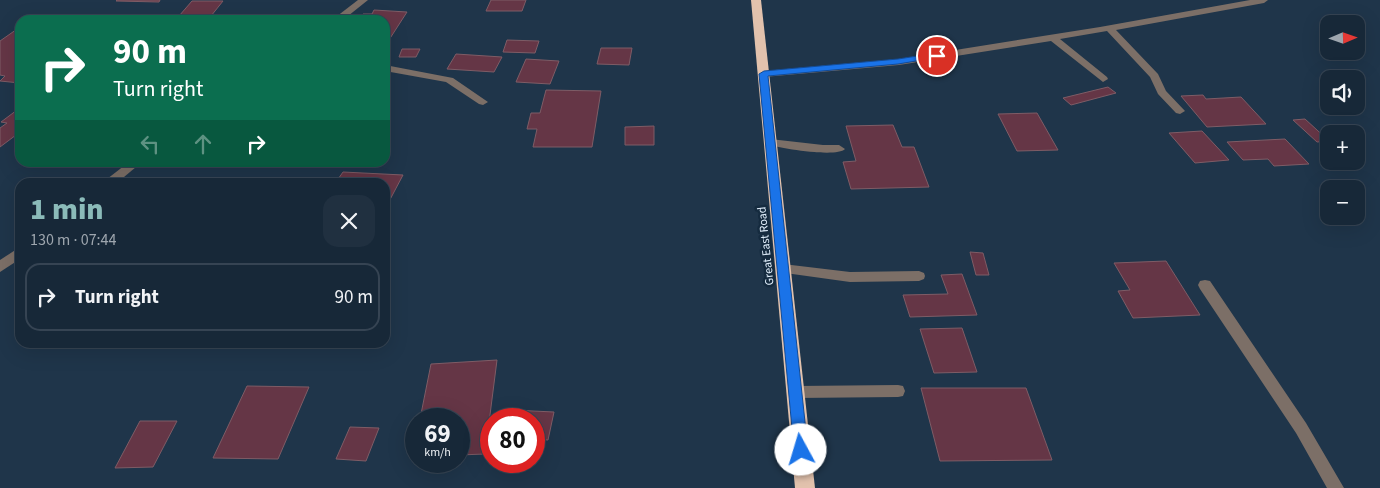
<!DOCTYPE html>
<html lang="en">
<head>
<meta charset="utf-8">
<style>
  body { margin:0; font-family:"Source Sans 3",sans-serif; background:#203040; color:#f1f3f6; height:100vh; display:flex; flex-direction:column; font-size:19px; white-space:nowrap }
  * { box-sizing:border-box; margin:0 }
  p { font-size:16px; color:#9ea6ae }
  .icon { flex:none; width:28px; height:28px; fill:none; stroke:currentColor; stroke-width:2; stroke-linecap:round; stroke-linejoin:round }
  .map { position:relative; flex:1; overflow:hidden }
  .drawer { position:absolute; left:15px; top:178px; width:375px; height:170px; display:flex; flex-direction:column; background:#172838; border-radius:15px; box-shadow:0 5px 20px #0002,0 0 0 1px #364453 }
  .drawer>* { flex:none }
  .banner { position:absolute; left:15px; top:15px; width:375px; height:152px; border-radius:15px; box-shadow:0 5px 20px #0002,0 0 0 1px #364453; background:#0b6e4f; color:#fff; overflow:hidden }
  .needle { width:32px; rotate:88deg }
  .tools { position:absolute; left:1320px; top:15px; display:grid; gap:10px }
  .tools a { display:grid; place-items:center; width:45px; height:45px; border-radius:10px; background:#172838; box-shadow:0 5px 20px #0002,0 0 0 1px #364453; font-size:25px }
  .speed { position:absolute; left:405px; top:408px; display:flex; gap:10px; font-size:25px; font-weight:700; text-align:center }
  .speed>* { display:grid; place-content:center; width:65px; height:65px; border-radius:50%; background:#172838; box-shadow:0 5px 20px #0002,0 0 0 1px #364453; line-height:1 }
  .speed small { font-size:12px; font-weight:400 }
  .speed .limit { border:8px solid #d22; background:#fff; color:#111 }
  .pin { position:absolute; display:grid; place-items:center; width:42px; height:42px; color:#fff; margin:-21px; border:2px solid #fff; border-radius:50%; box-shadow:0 1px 5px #0007 }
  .me { position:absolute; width:55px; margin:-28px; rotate:354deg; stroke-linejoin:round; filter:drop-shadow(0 0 4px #0008) }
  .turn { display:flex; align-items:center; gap:18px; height:105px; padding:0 15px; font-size:22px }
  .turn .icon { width:65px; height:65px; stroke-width:2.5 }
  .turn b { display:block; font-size:35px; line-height:42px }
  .lanes { display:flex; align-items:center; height:48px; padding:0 15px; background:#0003; justify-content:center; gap:25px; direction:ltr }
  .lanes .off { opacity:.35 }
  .round { display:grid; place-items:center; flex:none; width:52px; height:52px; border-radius:15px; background:#203040 }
  .overview { display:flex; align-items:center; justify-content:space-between; height:85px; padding:0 15px }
  h1 { font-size:30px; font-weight:800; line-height:38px; color:#8bbbb9 }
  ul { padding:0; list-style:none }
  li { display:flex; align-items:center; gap:15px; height:68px; margin:0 10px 8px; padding:0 5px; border:2px solid #364453; border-radius:15px }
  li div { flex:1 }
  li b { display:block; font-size:19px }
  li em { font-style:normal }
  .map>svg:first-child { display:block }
  .building { fill:#653646; stroke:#7e5c66 }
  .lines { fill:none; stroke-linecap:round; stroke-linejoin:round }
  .lane { fill:#7c6f67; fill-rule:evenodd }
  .street { fill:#7c6f67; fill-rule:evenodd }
  .highway { fill:#e2c2ad; fill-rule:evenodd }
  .route { fill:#1a73e8; stroke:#114b97 }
  .labels { text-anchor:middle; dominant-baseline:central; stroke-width:5; stroke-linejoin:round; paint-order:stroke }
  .street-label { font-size:12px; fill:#e1effc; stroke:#152b3f }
</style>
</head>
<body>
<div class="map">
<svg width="1380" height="488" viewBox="0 0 1380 488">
  <rect width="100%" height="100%" fill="#1f354a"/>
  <!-- building -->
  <g class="building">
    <polygon points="117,0 160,0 159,2 116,1"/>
    <polygon points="491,0 526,0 522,11 486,11"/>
    <polygon points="192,1 223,1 211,16 179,16"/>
    <polygon points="374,10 407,12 387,43 385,43 385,20 358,20 363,14 372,14"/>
    <polygon points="151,15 176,15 172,20 147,20"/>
    <polygon points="20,27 20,83 0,81 5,76 0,75 0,41"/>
    <polygon points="507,40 539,41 535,53 503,52"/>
    <polygon points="601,48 632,48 629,65 597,64"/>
    <polygon points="402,49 420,49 416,57 399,57"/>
    <polygon points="456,54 502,57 494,72 447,69"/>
    <polygon points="526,59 559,61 550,84 516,82"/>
    <polygon points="1108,87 1116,93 1071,105 1063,98"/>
    <polygon points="546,90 601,91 592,147 533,147 537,129 527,129 531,113 540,113"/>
    <polygon points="1203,95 1206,99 1241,97 1266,124 1207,127 1181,96"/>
    <polygon points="17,110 20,110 20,132 0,147 0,128 7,123 1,122"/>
    <polygon points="1037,113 1058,150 1017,151 998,114"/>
    <polygon points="1305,119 1329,141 1317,142 1293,120"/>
    <polygon points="893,125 902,147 914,147 929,187 851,189 843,162 856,161 846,126"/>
    <polygon points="654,126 654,145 625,145 625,127"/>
    <polygon points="1202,131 1229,160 1195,163 1169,133"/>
    <polygon points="1285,139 1309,164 1274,166 1268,159 1243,160 1227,142"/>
    <polygon points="343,172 403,175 385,209 385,182 336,182"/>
    <polygon points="970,252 983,253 989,275 976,275"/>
    <polygon points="1166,261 1200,315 1133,318 1118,291 1130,290 1114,263"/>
    <polygon points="962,274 977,315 910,317 903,295 948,294 941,275"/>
    <polygon points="962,328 977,372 934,373 920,329"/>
    <polygon points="497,360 485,454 459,455 459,419 420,419 431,364"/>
    <polygon points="247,386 309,387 278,459 213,458"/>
    <polygon points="921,388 1026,388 1052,460 940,461"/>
    <polygon points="512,410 554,412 548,440 534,439 534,419 509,419"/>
    <polygon points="140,421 177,421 153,467 115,468"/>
    <polygon points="350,427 379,428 366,461 336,459"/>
  </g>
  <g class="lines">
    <!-- lane -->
    <polygon class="lane" points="385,65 453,78 488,102 483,105 479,104 446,82 385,71"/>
    <!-- street -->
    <g class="street">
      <polygon points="358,0 368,0 343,20 332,20"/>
      <polygon points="1250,0 1268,0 1264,3 1116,30 1158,74 1166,91 1185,111 1180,114 1176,113 1158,94 1150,77 1107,31 1060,39 1107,77 1108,79 1103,82 1051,41 899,65 764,77 759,74 764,71 899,59 1100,27"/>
      <path d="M770,139L823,145H839L845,149C836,158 779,148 766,144L765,142L766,140Z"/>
      <polygon points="129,162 142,162 118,182 106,182 107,179"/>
      <polygon points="20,247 20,259 0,272 0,260"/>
      <polygon points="783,264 850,272 919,271 924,273 925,276 924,279 919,281 850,282 778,272 777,269 778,266"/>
      <polygon points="1205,280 1210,281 1306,423 1344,488 1327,488 1296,433 1200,289 1198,285 1200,281"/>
      <polygon points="898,385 903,386 905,391 903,396 898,397 796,398 791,397 789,392 791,387 796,386"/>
    </g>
    <!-- highway -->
    <polygon class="highway" points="751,0 761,0 815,488 795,488"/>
  </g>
  <!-- route -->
  <polygon class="route" points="937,53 941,56 940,57 898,64 768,76 808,450 806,454 801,456 796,454 794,450 759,74 764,71 898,59"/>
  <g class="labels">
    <!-- street labels -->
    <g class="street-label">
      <text transform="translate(766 246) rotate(-96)">Great East Road</text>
    </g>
  </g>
</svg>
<div class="tools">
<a><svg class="needle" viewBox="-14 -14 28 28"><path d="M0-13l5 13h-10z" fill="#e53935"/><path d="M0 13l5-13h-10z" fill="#9ea6ae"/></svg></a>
<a><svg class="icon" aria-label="sound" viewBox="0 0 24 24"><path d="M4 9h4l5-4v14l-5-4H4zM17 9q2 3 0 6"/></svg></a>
<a>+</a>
<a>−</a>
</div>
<div class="speed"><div>69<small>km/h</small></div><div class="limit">80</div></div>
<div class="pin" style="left:937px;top:56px;background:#d93025"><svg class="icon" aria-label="arrive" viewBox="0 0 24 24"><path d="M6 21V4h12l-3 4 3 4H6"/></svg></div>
<svg class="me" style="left:801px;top:450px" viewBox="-20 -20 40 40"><circle r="19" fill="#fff"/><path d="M0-13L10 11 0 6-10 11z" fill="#1a73e8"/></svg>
<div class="banner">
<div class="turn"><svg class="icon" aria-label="right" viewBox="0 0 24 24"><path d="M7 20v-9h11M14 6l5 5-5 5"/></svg><div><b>90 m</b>Turn right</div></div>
<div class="lanes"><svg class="icon off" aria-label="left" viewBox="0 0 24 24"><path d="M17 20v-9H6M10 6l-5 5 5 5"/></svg><svg class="icon off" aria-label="ahead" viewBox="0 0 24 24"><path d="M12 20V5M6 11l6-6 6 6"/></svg><svg class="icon" aria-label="right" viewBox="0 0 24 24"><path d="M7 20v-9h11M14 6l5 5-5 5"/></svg></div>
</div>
<section class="drawer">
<div class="overview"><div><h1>1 min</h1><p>130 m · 07:44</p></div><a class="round"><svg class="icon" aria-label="close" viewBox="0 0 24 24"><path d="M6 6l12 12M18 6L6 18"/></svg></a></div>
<ul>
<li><svg class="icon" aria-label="right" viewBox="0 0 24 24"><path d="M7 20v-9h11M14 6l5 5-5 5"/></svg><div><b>Turn right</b></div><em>90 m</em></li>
</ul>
</section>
</div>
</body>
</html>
